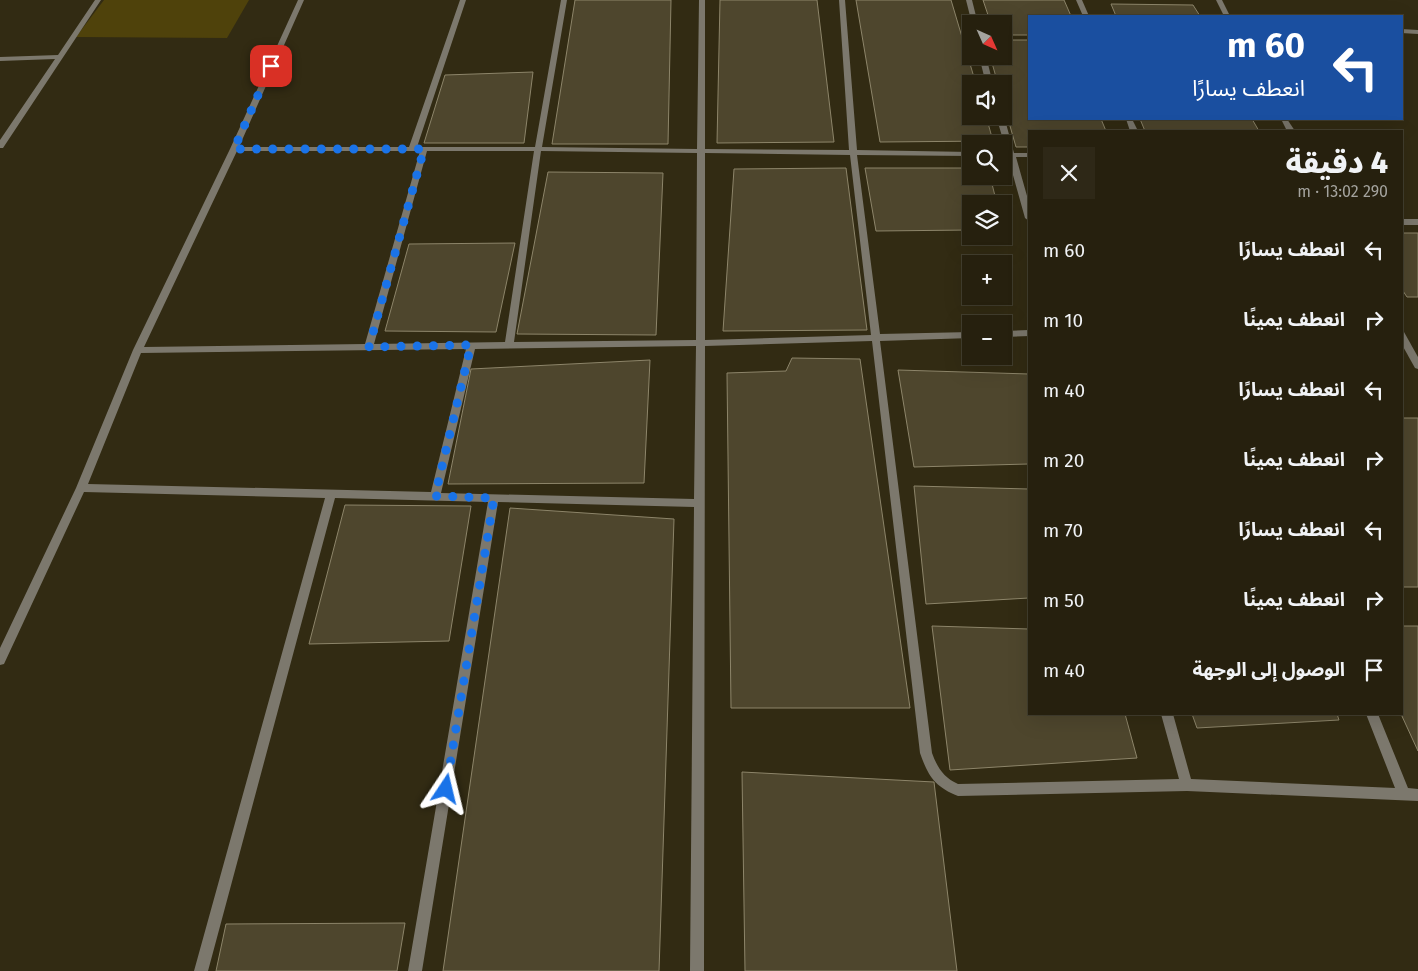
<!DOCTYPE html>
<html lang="ar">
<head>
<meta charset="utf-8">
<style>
  body { margin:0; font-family:"Fira Sans","Noto Sans Arabic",sans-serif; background:#2e2817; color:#f1f3f6; direction:rtl; height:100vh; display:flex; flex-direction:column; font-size:19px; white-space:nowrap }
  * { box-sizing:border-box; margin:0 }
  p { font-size:16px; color:#a4a39e }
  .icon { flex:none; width:28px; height:28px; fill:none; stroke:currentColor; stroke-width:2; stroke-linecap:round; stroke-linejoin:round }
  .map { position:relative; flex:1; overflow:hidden; direction:ltr }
  .side { position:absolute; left:1028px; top:130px; width:375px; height:585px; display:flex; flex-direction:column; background:#26200e; border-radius:0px; box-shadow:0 5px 20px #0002,0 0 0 1px #423e2e; direction:rtl }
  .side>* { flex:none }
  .banner { position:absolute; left:1028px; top:15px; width:375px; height:105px; border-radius:0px; box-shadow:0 5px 20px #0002,0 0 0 1px #423e2e; direction:rtl; background:#1a4fa0; color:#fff; overflow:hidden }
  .needle { width:32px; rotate:135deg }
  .fabs { position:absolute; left:962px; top:15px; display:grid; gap:10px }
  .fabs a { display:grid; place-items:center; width:50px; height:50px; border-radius:0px; background:#26200e; box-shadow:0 5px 20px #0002,0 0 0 1px #423e2e; font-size:25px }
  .pin { position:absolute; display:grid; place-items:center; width:42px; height:42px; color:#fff; margin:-21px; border-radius:10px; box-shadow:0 2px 8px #0006 }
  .me { position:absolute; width:55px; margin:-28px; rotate:10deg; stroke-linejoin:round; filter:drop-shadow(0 0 4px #0008) }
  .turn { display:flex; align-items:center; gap:18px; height:105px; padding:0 15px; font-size:22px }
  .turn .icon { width:65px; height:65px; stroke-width:2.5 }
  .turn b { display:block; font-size:35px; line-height:42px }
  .round { display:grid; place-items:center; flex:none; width:52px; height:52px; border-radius:0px; background:#2e2817 }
  .headline { display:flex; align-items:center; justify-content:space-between; height:85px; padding:0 15px }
  h1 { font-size:30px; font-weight:800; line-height:38px }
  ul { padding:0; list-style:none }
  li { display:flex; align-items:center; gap:15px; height:70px; padding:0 15px }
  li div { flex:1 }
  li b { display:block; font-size:19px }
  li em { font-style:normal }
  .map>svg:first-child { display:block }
  .green { fill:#4f420b }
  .building { fill:#4e462d; stroke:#8d856a }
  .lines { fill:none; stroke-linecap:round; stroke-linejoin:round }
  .minor { fill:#7c786d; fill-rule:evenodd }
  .route { stroke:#1a73e8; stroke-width:9; stroke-dasharray:0 16.2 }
</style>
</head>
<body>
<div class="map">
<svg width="1418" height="971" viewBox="0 0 1418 971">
  <rect width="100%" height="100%" fill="#322b13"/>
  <!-- green -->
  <polygon class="green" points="104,0 249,0 227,38 76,37"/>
  <!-- building -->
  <g class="building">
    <polygon points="575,0 671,0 668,144 552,144"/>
    <polygon points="720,0 817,0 834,142 717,143"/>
    <polygon points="856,0 951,0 976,84 971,84 971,116 986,116 993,141 880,142"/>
    <polygon points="983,0 1064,0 1071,16 1029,16 1029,35 1004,35 1004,24 991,24"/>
    <polygon points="1111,4 1193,5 1200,16 1116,16"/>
    <polygon points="1004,40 1029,40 1029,119 1101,119 1106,131 1029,131 1029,147 1016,147 1004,105 1004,84 998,84 990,56 1004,56"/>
    <polygon points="533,72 524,143 424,143 445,75"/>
    <polygon points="1140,119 1252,119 1259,131 1145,131"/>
    <polygon points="846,168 867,330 723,331 734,169"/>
    <polygon points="865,168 971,168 971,176 990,176 997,204 971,204 971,230 876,231"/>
    <polygon points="548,172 663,173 656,335 517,334"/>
    <polygon points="1401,233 1418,233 1418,297 1407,297 1401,288"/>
    <polygon points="515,243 496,332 385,331 409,244"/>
    <polygon points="792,358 860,359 910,708 731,708 727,373 786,371"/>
    <polygon points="650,360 644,483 448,484 471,369"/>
    <polygon points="898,370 1029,374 1029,464 914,467"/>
    <rect x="1401" y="418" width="17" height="169"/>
    <polygon points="914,486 1029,489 1029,598 926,604"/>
    <polygon points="345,505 471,506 449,641 309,644"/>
    <polygon points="510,508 674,519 659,971 443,971"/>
    <polygon points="932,626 1029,629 1029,714 1125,714 1137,758 950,770"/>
    <polygon points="1401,626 1418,626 1418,751 1401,714"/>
    <polygon points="1192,714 1337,714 1339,720 1197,728"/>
    <polygon points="742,772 934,782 957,971 745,971"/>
    <polygon points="405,923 397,971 216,971 226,924"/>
  </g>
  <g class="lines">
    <!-- minor -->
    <g class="minor">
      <polygon points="95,0 101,0 3,148 0,148 0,140 55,59 0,61 0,57 58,55"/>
      <path d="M298,0H304L239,147H409L460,0H466L417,147H535L561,0H567L542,147L697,149L699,0H705V149L849,150L839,0H845L857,150L971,152V156L857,155L880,334L971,332V338L880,341L932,753C937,767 944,778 958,784L1179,779L1161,714H1173L1191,779L1395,788L1366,714H1378L1408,788L1418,789V801L1187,791L958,796C935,787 928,776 920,753L872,341L705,346L704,971H690L694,507L498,502L422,971H408L488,502L335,498L208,971H194L325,498L84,492L4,664L0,665V648L76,488L133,350L230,149ZM237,151H420L365,344L144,347ZM427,151H534L505,342L374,344ZM541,151L697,153L696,340L514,342ZM705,153L850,155L871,335L705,340ZM696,346L694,499L441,493L475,349ZM466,349L431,492L88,484L141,353Z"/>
      <polygon points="966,0 972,0 978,24 972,24"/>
      <polygon points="1076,0 1082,0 1089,16 1083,16"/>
      <polygon points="1216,0 1222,0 1230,16 1224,16"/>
      <polygon points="1401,29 1418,30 1418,34 1401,33"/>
      <polygon points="979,56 986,56 993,84 986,84"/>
      <polygon points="996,116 1004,116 1014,153 1029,153 1029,157 1016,157 1029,203 1029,221 1025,218 1008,157 1004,157 1004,153 1007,153"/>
      <polygon points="1126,119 1132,119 1138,131 1130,131"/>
      <polygon points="1281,119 1287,119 1295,131 1287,131"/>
      <rect x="1401" y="219" width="17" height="6"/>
      <polygon points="1029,330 1029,336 1004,337 1004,331"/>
      <polygon points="1401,331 1404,332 1418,357 1418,369 1415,368 1401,343"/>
    </g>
  </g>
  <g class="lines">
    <!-- route -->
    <polyline class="route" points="271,66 234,149 424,149 369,347 471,345 435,496 494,498 446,789"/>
  </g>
</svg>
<div class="fabs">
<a><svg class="needle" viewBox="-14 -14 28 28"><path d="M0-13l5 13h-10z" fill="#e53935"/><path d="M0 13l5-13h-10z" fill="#a4a39e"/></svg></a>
<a><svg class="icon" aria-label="sound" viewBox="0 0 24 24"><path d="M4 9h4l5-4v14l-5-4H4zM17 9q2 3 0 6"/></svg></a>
<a><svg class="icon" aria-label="search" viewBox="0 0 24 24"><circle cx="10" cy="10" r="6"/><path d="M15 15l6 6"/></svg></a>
<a><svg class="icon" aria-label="layers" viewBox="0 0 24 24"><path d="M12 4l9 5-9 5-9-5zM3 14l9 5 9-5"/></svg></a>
<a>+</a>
<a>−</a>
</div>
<div class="pin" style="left:271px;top:66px;background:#d93025"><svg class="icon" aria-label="arrive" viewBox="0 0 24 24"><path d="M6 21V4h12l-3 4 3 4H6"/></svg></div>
<svg class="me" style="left:446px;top:789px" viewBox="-20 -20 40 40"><path d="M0-17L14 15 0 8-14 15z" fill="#1a73e8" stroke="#fff" stroke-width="4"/></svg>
<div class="banner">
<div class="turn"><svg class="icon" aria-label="left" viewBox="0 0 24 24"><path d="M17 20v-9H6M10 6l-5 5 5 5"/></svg><div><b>60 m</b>انعطف يسارًا</div></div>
</div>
<section class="side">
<div class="headline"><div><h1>4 دقيقة</h1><p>290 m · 13:02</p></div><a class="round"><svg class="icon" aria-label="close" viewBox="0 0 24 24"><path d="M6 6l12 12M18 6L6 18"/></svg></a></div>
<ul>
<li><svg class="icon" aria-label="left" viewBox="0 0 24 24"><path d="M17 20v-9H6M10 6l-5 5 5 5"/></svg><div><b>انعطف يسارًا</b></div><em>60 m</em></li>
<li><svg class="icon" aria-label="right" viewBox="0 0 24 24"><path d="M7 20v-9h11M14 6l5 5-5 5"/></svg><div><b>انعطف يمينًا</b></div><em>10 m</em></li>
<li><svg class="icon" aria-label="left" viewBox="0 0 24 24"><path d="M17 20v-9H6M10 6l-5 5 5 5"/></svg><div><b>انعطف يسارًا</b></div><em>40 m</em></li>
<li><svg class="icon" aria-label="right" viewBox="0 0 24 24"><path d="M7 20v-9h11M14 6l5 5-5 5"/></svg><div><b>انعطف يمينًا</b></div><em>20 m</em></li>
<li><svg class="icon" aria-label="left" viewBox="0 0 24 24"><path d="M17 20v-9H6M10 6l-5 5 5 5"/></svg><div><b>انعطف يسارًا</b></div><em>70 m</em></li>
<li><svg class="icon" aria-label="right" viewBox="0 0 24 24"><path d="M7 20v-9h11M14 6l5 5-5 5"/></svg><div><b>انعطف يمينًا</b></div><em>50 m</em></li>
<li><svg class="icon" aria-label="arrive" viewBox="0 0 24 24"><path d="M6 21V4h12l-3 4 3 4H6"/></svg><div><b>الوصول إلى الوجهة</b></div><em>40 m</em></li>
</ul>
</section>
</div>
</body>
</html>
